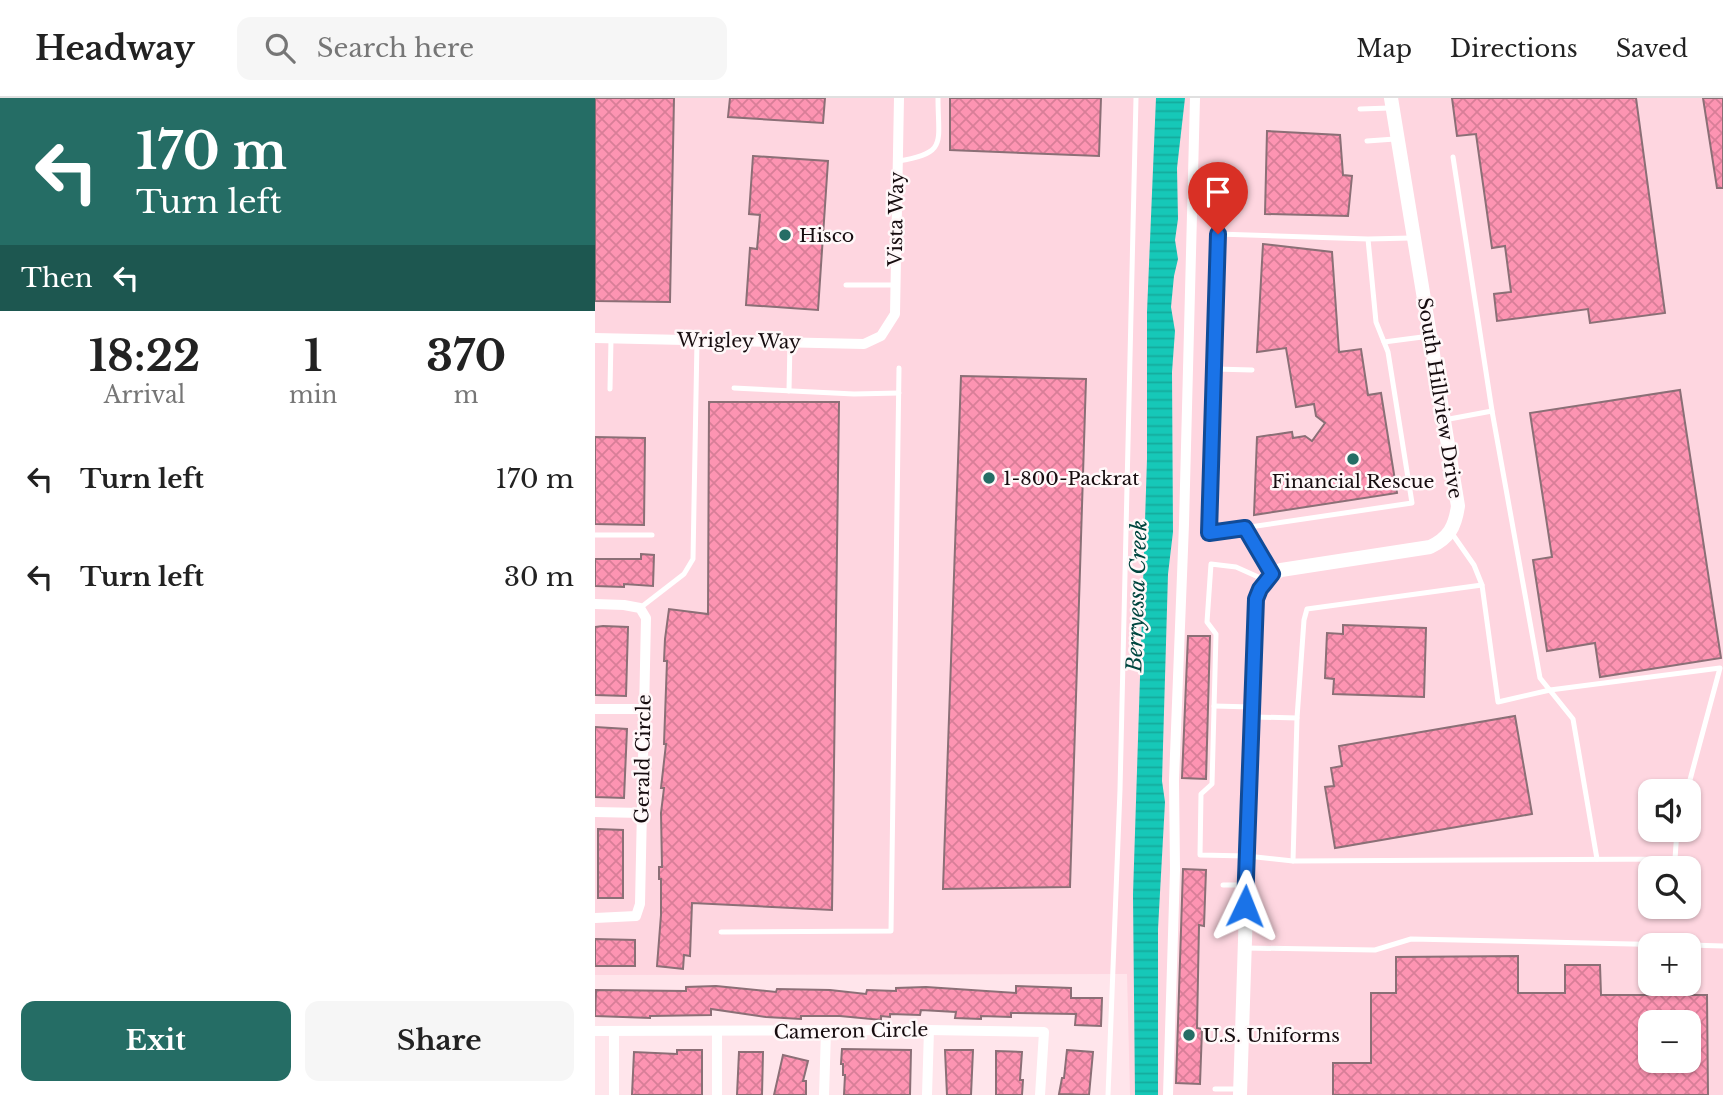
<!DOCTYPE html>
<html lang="en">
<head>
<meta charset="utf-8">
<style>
  body { margin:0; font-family:"Libre Baskerville",serif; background:#f6f6f6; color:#222; height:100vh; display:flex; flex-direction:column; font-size:26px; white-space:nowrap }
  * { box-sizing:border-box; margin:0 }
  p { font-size:23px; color:#767676 }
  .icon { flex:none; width:38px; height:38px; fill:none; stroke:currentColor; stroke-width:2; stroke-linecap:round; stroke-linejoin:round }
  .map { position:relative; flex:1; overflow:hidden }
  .side { display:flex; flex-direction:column; background:#fff; width:595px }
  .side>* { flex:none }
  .top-card { background:#256d65; color:#fff; overflow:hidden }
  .fabs { position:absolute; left:1043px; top:681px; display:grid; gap:14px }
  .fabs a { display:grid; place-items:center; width:63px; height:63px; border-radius:14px; background:#fff; box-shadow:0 2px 5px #0004; font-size:35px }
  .pin { position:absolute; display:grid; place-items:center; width:60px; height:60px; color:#fff; margin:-72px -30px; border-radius:50% 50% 50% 0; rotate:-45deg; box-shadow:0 0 7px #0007 }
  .pin .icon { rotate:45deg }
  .me { position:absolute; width:77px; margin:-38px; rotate:2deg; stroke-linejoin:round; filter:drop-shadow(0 0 5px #0008) }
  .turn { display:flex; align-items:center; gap:24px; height:147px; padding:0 21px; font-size:32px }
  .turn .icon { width:91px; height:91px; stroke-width:2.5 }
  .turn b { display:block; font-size:49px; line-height:60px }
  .then { display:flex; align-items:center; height:66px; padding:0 21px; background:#0003; gap:14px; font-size:26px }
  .eta { display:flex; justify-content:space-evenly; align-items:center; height:119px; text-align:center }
  .eta b { font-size:42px; font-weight:700; line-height:49px }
  .action { display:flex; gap:14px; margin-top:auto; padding:14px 21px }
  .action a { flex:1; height:80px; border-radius:14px; background:#256d65; color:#fff; font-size:28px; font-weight:700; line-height:80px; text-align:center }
  .action a+a { background:#f6f6f6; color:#222 }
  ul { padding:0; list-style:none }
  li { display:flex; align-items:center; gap:21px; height:98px; padding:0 21px }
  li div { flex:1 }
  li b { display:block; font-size:26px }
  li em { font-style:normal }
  header { display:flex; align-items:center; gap:42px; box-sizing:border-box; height:98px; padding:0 35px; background:#fff; border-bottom:2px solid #e0e0e0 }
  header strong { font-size:33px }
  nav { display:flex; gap:38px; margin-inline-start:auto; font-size:24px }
  .search { width:490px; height:63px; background:#f6f6f6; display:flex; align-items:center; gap:18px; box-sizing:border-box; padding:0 24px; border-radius:14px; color:#767676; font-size:26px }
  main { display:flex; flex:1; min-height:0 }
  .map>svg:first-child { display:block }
  .built { fill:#fed6e0; fill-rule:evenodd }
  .water { fill:url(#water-rules) }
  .building { fill:url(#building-cross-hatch); stroke:#8b6f76; stroke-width:2; fill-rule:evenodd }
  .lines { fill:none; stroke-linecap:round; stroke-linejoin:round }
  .service { stroke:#fff; stroke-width:5 }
  .minor { stroke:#fff; stroke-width:10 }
  .tertiary { stroke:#fff; stroke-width:14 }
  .route-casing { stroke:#114b97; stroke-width:18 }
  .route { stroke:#1a73e8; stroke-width:12 }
  .poi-dot { fill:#256d65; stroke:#fff8f9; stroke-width:2.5 }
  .labels { text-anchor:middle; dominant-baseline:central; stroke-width:5; stroke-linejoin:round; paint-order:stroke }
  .street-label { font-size:19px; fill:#160c0f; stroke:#fff8f9 }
  .poi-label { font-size:19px; fill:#160c0f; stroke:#fff8f9; text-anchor:start }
  .water-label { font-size:21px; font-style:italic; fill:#00463f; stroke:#fff8f9 }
</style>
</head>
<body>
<header>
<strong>Headway</strong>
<div class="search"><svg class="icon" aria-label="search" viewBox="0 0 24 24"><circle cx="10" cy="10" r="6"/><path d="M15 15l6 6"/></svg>Search here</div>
<nav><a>Map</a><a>Directions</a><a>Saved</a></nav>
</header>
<main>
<section class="side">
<div class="top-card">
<div class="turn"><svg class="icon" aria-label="left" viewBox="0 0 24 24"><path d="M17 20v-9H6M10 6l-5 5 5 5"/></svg><div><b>170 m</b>Turn left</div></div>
<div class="then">Then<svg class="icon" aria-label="left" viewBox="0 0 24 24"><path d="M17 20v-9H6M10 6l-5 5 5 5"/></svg></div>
</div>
<div class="eta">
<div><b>18:22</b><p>Arrival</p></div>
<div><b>1</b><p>min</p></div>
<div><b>370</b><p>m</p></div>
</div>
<ul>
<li><svg class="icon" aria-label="left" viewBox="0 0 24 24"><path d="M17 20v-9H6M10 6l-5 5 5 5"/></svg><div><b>Turn left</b></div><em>170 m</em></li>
<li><svg class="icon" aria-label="left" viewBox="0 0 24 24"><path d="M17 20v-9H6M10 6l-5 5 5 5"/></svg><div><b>Turn left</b></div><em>30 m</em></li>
</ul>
<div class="action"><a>Exit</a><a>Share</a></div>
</section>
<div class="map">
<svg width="1128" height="997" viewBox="0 0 1128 997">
  <defs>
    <pattern id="water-rules" width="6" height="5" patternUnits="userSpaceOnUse" patternTransform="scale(1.75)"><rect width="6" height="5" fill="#16c8b8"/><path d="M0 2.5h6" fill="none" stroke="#14ab9d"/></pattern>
    <pattern id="building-cross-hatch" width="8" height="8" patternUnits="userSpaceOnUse" patternTransform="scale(1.75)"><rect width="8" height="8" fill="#fd94b2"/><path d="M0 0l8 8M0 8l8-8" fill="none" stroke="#d87e98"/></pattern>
  </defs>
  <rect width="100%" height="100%" fill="#ffe5eb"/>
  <!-- built -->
  <path class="built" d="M0,0H1128V997H535L532,876L0,877ZM1055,693H1094V732H1055ZM1055,770H1094V808H1055ZM1055,847H1094V886H1055ZM1055,924H1094V962H1055Z"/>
  <!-- water -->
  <polygon class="water" points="561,0 590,0 582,70 583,121 580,142 583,161 579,178 576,209 580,233 577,274 578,434 573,476 567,683 570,704 563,831 563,997 540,997 538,797 552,361 552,214"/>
  <!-- building -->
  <g class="building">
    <polygon points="0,0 79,0 75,204 0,203"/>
    <polygon points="135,0 230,0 228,25 133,19"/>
    <polygon points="355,0 506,0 504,58 355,52"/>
    <polygon points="857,0 1041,0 1070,215 995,225 993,211 902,223 899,196 916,194 910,148 897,150 881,36 862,38"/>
    <polygon points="1108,0 1128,0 1128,90 1122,90"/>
    <polygon points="672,33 745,37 748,77 757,78 753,118 670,116"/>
    <polygon points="158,58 233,63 223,212 151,207 155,150 162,151 165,117 154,116"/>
    <polygon points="668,146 737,154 744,254 766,251 773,297 786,295 802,395 659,417 662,339 697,334 698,340 710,338 717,343 730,325 721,318 719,306 701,309 691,250 662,254"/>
    <polygon points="366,278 491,281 475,789 348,791"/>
    <polygon points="1085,292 1126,560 1005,579 1000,545 952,553 938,462 957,459 935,315"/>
    <polygon points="114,304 244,304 237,812 97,805 95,858 89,857 88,871 62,868 66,817 66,781 64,781 64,769 67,769 66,715 69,690 66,690 71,646 69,646 72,563 69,563 70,541 74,511 113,516"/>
    <polygon points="0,339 50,340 49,427 0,426"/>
    <polygon points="46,456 59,457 58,488 29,486 29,489 0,488 0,461 46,461"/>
    <polygon points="748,527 831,530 829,599 738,596 739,581 730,580 732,535 748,536"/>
    <polygon points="8,528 33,529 31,598 0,597 0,529"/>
    <polygon points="593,538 615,538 611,681 587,680"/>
    <polygon points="920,618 937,716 740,750 730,689 739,688 736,670 747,668 744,648"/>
    <polygon points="0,629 32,631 29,700 0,699"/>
    <polygon points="3,731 28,732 28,800 3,800"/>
    <polygon points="588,771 611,772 609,828 604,827 602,930 607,931 605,986 581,985"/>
    <polygon points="0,841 40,842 40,868 0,868"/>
    <path d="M923,858V895H970V867H1005L1006,897H1112L1113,997H738V965H776V895H801V859ZM1055,924H1094V962H1055Z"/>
    <polygon points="121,888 181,894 182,891 235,892 271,896 272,892 301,893 301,890 331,889 421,895 421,888 476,890 476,900 507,900 506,928 480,927 481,916 416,915 416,919 386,918 386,921 360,920 361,914 326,912 325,917 295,916 295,919 286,918 286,922 245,918 206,918 206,921 171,919 116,911 116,917 55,918 55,920 0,918 1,892 91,893 91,889"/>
    <polygon points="247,951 316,952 315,997 249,997 250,977 248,977 248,966 246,966"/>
    <polygon points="82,952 107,952 107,997 37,997 39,954 82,956"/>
    <polygon points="350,952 378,952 376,997 352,997"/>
    <polygon points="472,952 498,954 494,997 464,996 467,980 469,980"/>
    <polygon points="401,953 427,954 425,982 428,982 427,997 401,997"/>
    <polygon points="144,954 168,954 167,997 142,997"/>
    <polygon points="188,957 213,963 208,983 211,983 211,997 179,997"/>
  </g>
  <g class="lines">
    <!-- service -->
    <g class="service">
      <polyline points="765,11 795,10"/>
      <polyline points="772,43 800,41"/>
      <polyline points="858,59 897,313 945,580 978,621 1002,761"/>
      <path d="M303,63C353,55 343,45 343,0"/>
      <polyline points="773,141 781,224 793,254 817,405 614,435 623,136 773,141 816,140"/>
      <polyline points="251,187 300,187"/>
      <polyline points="789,244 835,238"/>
      <polyline points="619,271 657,272"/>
      <polyline points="139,290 259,296 304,295"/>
      <polyline points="15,291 16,241"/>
      <polyline points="194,293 195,244"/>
      <polyline points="849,322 897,313"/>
      <polyline points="650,430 677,476"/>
      <polyline points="856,434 879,467 887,487 903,604 955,592 1125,570 1092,693"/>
      <polyline points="0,437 57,437"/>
      <polyline points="670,482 641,469 616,466 612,524 621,536 617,686 606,696 605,757 652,758 698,763 1080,761 1082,732"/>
      <polyline points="45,510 89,476 98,461 102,243"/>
      <polyline points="619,608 657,609"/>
      <polyline points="660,619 702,620"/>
      <polyline points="698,763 702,620 709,522 712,511 887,487"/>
      <polyline points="628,787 651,787"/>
      <polyline points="126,834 296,833 304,270"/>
      <polyline points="1094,847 1128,848"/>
      <polyline points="651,850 780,852 816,841 1080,847"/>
      <polyline points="620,991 642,991"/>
      <polyline points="513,997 525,692 541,0"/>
    </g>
    <!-- minor -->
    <g class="minor">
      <polyline points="0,240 269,246 286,238 300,216 304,0"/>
      <polyline points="0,506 29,507 45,510 51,520 45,806 41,818 0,820"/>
      <polyline points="0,611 49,611"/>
      <polyline points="0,714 47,715"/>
      <polyline points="0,933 334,932 449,934 445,997"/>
      <polyline points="19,933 19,997"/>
      <polyline points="122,997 122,934"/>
      <polyline points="229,997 231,934"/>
      <polyline points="332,997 334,932"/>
      <polyline points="573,997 580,772 579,682 589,426 600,0"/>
    </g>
    <!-- tertiary -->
    <path class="tertiary" d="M645,997L661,501C666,487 672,479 686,472L835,449C854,440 860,429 863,408L796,0"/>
  </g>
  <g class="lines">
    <!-- route casing -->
    <g class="route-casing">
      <polyline id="route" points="623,136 614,435 650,430 677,476 665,491 661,501 650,808"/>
    </g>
    <!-- route -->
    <use href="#route" class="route"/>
  </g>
  <!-- markers -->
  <g class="poi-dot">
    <circle cx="190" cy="137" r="7"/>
    <circle cx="758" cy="361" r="7"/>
    <circle cx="394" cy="380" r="7"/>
    <circle cx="594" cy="937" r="7"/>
  </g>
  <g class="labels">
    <!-- street labels -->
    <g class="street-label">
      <text transform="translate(301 121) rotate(-89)">Vista Way</text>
      <text transform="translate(144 243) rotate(1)">Wrigley Way</text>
      <text transform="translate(845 300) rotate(81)">South Hillview Drive</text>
      <text transform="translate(48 661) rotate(-89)">Gerald Circle</text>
      <text transform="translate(256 933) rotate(-1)">Cameron Circle</text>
    </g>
    <!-- poi labels -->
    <g class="poi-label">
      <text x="204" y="137">Hisco</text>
      <text x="408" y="380">1-800-Packrat</text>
      <text x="758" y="383" text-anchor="middle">Financial Rescue</text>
      <text x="608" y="937">U.S. Uniforms</text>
    </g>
    <!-- water labels -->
    <g class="water-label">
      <text transform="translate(542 498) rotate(-88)">Berryessa Creek</text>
    </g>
  </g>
</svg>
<div class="fabs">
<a><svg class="icon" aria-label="sound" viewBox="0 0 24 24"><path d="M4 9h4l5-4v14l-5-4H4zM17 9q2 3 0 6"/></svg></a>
<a><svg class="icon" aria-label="search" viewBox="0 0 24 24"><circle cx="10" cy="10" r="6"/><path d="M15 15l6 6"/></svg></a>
<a>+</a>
<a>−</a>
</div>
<div class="pin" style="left:623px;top:136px;background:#d93025"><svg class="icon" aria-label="arrive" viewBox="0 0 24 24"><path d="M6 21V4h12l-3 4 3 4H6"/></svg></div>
<svg class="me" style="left:650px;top:808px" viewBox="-20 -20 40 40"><path d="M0-17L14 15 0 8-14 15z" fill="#1a73e8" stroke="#fff" stroke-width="4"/></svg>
</div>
</main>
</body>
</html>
